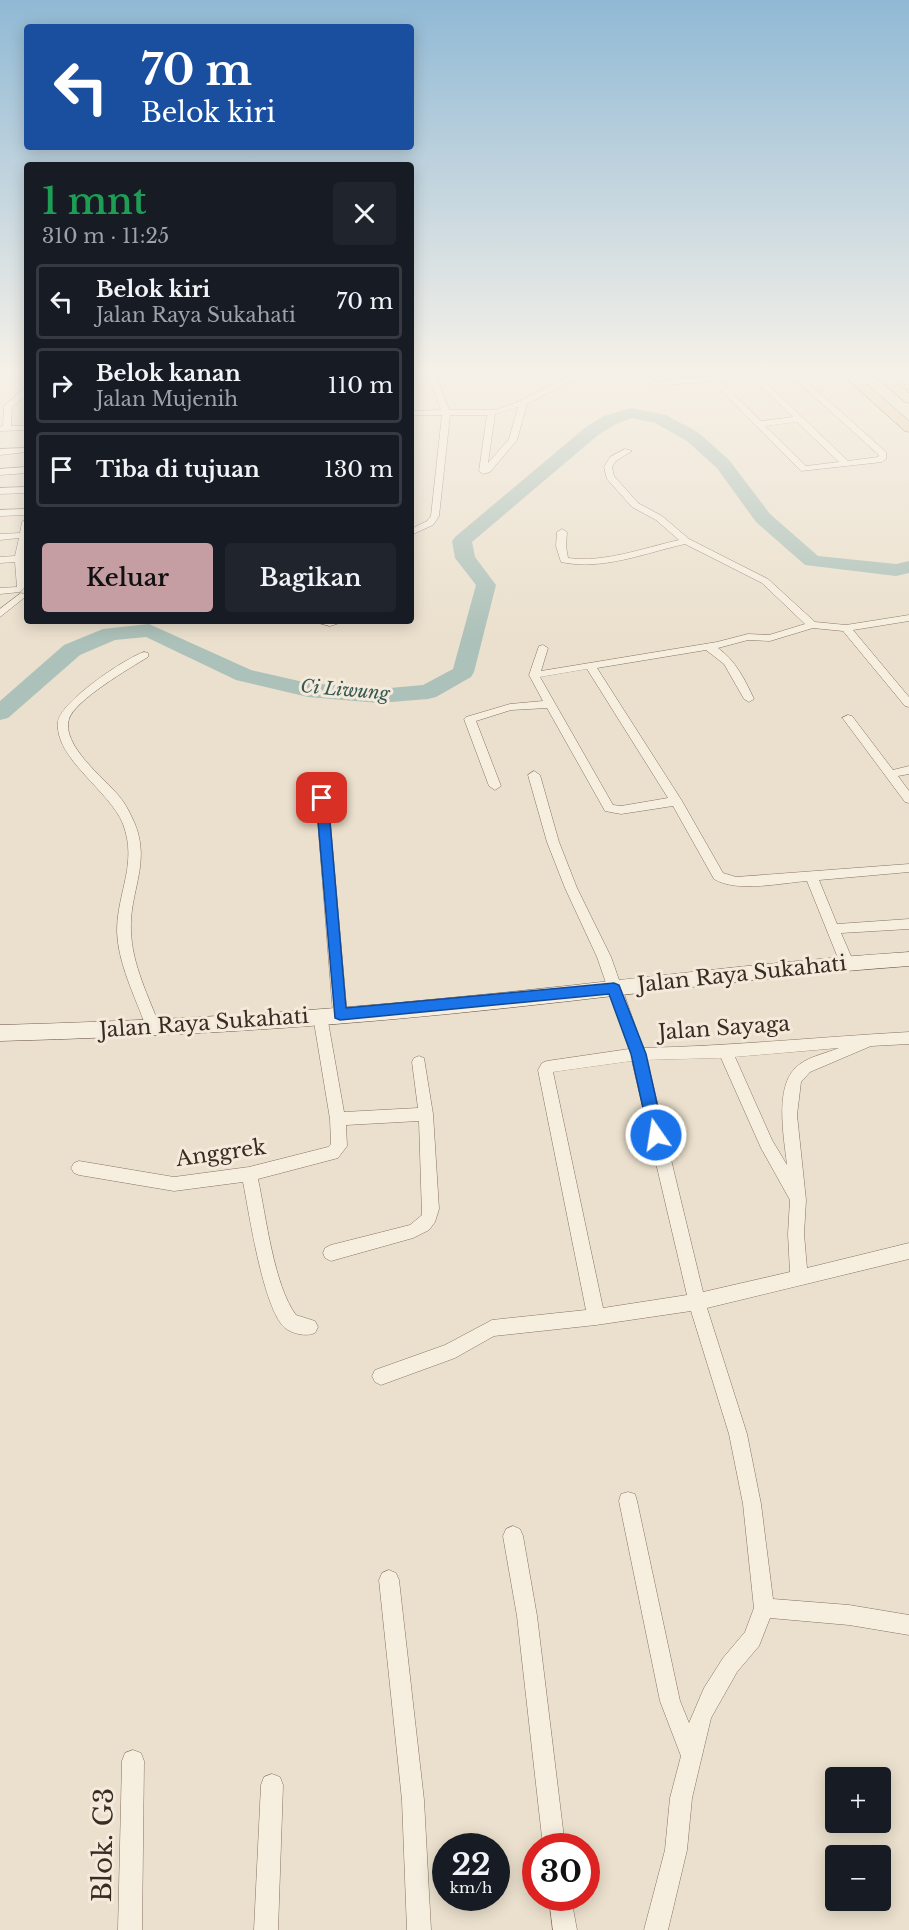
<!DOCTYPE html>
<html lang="id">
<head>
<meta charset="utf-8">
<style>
  body { margin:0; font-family:"Libre Baskerville",serif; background:#20242c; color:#f1f3f6; height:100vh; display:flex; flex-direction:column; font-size:22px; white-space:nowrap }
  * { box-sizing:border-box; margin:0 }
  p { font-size:20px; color:#9ea1a6 }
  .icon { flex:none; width:33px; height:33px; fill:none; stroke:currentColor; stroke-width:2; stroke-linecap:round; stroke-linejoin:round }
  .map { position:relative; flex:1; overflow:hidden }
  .drawer { position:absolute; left:24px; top:162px; width:390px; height:462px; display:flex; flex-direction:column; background:#171b24; border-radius:6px; box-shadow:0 3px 15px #0003 }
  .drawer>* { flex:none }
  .hud { position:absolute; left:24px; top:24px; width:390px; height:126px; border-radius:6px; box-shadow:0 3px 15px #0003; background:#1a4fa0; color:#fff; overflow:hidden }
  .controls { position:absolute; left:825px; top:1767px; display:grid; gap:12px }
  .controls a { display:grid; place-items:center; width:66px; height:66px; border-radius:6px; background:#171b24; box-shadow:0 3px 15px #0003; font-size:30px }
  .speed { position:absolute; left:432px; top:1833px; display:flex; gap:12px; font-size:30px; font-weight:700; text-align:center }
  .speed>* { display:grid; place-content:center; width:78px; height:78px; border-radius:50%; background:#171b24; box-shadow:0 3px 15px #0003; line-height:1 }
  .speed small { font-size:15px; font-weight:400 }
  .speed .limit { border:9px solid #d22; background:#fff; color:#111 }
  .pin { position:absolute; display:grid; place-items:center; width:51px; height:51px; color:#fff; margin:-26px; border-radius:12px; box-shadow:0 3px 9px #0006 }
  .me { position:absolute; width:66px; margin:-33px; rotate:347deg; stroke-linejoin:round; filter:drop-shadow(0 0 4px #0008) }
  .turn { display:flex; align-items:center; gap:21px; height:126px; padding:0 18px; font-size:27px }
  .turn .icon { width:78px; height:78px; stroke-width:2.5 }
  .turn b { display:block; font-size:42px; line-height:51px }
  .round { display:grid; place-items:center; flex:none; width:63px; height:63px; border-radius:6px; background:#20242c }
  .overview { display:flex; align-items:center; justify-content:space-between; height:102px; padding:0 18px }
  h1 { font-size:36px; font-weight:600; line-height:45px; color:#1e9e55 }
  .action { display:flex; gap:12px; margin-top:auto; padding:12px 18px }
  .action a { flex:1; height:69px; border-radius:6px; background:#c59ea4; color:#111; font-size:24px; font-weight:600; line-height:69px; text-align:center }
  .action a+a { background:#20242c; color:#f1f3f6 }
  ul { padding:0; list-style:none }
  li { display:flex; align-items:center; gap:18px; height:75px; margin:0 12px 9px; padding:0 6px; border:3px solid #363941; border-radius:6px }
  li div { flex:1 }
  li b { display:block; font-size:22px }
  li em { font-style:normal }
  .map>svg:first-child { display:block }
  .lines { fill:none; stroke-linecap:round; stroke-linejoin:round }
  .river { fill:#acc1b9; fill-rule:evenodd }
  .street-casing { stroke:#877362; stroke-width:1 }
  .secondary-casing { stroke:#695445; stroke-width:1 }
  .primary-casing { stroke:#564235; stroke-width:1 }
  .street { fill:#f6eedf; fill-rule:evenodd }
  .secondary { fill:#f6eedf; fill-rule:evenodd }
  .primary { fill:#e9d0aa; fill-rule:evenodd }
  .route { fill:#1a73e8; stroke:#114b97; stroke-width:1.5 }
  .labels { text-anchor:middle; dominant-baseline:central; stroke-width:6; stroke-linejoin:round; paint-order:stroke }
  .far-water-label { font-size:18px; font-style:italic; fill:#345852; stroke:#f3eadb }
  .street-label { font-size:21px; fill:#3a2c23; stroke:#f3eadb }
  .near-street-label { font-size:26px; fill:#3a2c23; stroke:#f3eadb }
</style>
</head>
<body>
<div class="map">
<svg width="909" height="1930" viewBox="0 0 909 1930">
  <rect width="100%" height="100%" fill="#ebe0cd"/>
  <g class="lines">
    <!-- river -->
    <polygon class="river" points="631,408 666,415 699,433 729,460 770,514 818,556 896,564 909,561 909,573 896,576 805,565 756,522 717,468 687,441 655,423 632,418 616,424 598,435 472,542 475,557 496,585 474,672 471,677 436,697 428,699 379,703 308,697 236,680 146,637 115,640 80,655 8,718 0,720 0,701 64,645 103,629 149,624 251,670 308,683 379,689 423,685 453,669 476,585 455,558 452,541 455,537 586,427 604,416"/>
    <!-- street casing -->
    <g class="street-casing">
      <g id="street">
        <polygon points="0,369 27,370 27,374 0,373"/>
        <path d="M426,369H434L449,410H496L520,401L576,372L611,369H634L630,371L581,376L527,404L517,440L490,472L483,474L479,471L487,415H450L439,516L433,525L411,535V529L427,521L431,516L442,415H411V411L441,410ZM518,407L509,439L488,463L495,414Z"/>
        <path d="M636,369H644L650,377L656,382L780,369H793L886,452V459L882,462L801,471L712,381L655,386L644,381ZM788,373L879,455L878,457L848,461L759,376ZM751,377L793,417L761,421L719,380ZM797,422L839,462L806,466L765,426Z"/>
        <polygon points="908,384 909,388 905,388 904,386"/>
        <polygon points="24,389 27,389 27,395 12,407 11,426 27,426 27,430 0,431 0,427 3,426 4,406"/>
        <polygon points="27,448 27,452 0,455 0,449"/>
        <path d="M625,449L632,451L616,461L612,467L614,476L638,503L662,516L689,539L768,579L815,622L846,625L909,615V621L853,630L909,697V707L905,706L843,631L813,628L770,641L748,640L718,648C736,661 745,680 754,699L749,702L744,699L724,664L706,650L597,668L682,801L723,873L736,877L909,864V872L819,880L837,924L909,919V929L841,933L854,963L852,967H842L840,963L807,881C780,883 737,893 714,879L673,806L621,814L605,811L547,708L511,710L476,721L501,786L495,790L489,786L464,719L466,717L510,704L543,701L529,675L539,646L543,645L548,648L541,671L717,642L748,634L769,635L805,624L762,583L685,544C645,553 602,571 561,562L556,546L557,532L562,529L567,532L566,546L568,558C605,563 643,548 679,540L656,520L632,507L607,479L604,467L610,457ZM587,669L668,798L621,806L613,805L540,677Z"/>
        <polygon points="27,467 27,473 0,475 0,469"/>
        <polygon points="27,487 27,493 0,494 0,488"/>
        <polygon points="27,509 27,515 0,516 0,510"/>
        <path d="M27,519C27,542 24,563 26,586L20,592L0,594V588L17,587L15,562L0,563V557L15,556L19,538L0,540V534L20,533L22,522Z"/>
        <polygon points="21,593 24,594 24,598 0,617 0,609"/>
        <polygon points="311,621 346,621 330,626"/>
        <path d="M144,652L148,653V657C130,668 75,700 69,719C61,745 104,778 119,796C126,804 131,815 135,824C151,864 129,892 131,931C132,965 149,997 160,1027L158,1031H148L146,1027C135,996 118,964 117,931C117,892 138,864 123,824C110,791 54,758 58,722C60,702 125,658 144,652Z"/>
        <polygon points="848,715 852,716 893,770 909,766 909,774 898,776 909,791 909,803 905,802 844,720 842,718"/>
        <path d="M534,771L540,775L559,842L577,888L611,957L643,1048C732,1046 820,1037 909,1032V1044L871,1046L810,1072L801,1082L797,1115L806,1200L804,1234L807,1268L909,1243V1259L707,1308L747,1434L761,1504L773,1599L849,1605L909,1615V1635L849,1625L770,1618L759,1646L737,1672L711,1718L692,1798L687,1850L668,1930H644L665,1850L670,1798L681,1756L660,1701L619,1501L621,1494L628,1492L635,1494L637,1501L680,1701L689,1723L704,1688L723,1658L745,1632L754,1608L743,1504L729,1434L691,1311L596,1325L494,1336L455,1358L381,1385L375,1382L372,1376L375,1370L445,1345L492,1320L586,1310L538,1070L542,1063L547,1061L629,1049L597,957L565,888L547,842L528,775ZM839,1048C827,1053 811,1056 800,1064C773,1082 784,1137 787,1165L772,1140L735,1057ZM721,1058L761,1148L790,1200L788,1234L790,1272L703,1292L647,1060ZM632,1061L687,1295L603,1308L553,1072Z"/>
        <polygon points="322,794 328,798 347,1014 345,1018 335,1018 333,1014 316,798"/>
        <path d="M320,1010L325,1012L327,1016L344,1112L418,1108L412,1062L414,1058L419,1056L424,1058L433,1114L439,1209L435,1222L429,1230L413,1238L331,1261L325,1258L323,1253L325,1248L331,1245L410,1225L422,1215L419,1121L346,1125L347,1146L338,1158L258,1179C266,1216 274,1286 296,1315L315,1321L318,1327L315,1333C306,1337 293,1334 285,1328C263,1309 249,1212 243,1182L174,1191L79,1175L74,1173L71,1168L74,1163L79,1161L174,1177L249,1167L328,1147L331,1144L330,1119L313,1016L315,1012Z"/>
        <polygon points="513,1526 520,1529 523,1536 537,1616 565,1846 543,1846 517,1616 503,1536 506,1529"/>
        <polygon points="389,1570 396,1573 399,1580 424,1800 431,1930 407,1930 402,1800 379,1580 382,1573"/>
        <polygon points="133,1750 141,1753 144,1761 142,1930 118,1930 122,1761 125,1753"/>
        <polygon points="272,1774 280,1777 283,1785 278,1930 254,1930 261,1785 264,1777"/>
        <polygon points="549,1898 571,1898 577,1930 553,1930"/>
      </g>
    </g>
    <!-- secondary casing -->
    <g class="secondary-casing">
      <path id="secondary" d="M909,952V966C755,977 602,999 448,1014C299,1029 150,1037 0,1041V1025C150,1021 299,1013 448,998C602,984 755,962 909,952Z"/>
    </g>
    <!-- primary casing -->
    <g class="primary-casing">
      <g id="primary">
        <polygon points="836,369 849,369 909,421 909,432 905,431"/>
        <polygon points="867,369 880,369 909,393 909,403 905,402"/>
      </g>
    </g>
    <!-- street -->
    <use href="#street" class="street"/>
    <!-- secondary -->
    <use href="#secondary" class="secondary"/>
    <!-- primary -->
    <use href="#primary" class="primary"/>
  </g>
  <!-- sky -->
  <linearGradient id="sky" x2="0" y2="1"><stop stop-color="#90b9d5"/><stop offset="0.58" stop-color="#f6f1e8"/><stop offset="1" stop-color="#f6f1e8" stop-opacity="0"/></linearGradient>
  <rect width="909" height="639" fill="url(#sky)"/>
  <!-- route -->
  <polygon class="route" points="322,794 328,798 346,1008 614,983 619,985 646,1054 664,1135 662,1140 656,1142 651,1140 649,1135 631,1054 609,994 340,1020 335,1018 316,798"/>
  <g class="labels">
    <!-- far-water labels -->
    <g class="far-water-label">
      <text transform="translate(345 690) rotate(5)">Ci Liwung</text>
    </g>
    <!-- street labels -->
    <g class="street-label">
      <text transform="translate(742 974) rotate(-6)">Jalan Raya Sukahati</text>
      <text transform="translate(204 1023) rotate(-4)">Jalan Raya Sukahati</text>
      <text transform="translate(724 1028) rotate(-4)">Jalan Sayaga</text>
      <text transform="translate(221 1153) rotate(-8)">Anggrek</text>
    </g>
    <!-- near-street labels -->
    <g class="near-street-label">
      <text transform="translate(103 1845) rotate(-89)">Blok. G3</text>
    </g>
  </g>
</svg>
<div class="controls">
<a>+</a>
<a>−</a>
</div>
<div class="speed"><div>22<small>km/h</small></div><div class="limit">30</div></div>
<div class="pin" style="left:322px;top:798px;background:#d93025"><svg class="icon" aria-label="arrive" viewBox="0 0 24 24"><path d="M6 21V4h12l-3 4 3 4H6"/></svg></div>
<svg class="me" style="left:656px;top:1135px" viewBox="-20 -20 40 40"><circle r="17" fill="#1a73e8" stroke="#fff" stroke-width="3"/><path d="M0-11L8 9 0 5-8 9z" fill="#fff"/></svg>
<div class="hud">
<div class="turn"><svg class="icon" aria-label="left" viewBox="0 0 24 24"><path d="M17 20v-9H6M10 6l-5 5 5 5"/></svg><div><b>70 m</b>Belok kiri</div></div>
</div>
<section class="drawer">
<div class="overview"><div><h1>1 mnt</h1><p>310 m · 11:25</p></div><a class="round"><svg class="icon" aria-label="close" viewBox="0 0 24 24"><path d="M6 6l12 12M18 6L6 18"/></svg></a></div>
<ul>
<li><svg class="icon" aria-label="left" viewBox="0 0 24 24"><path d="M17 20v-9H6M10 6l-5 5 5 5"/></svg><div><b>Belok kiri</b><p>Jalan Raya Sukahati</p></div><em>70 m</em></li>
<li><svg class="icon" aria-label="right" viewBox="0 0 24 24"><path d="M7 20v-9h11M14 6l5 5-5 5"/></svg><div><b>Belok kanan</b><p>Jalan Mujenih</p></div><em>110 m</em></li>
<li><svg class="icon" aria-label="arrive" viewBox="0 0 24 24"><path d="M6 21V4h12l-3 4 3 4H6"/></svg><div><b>Tiba di tujuan</b></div><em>130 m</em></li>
</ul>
<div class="action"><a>Keluar</a><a>Bagikan</a></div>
</section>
</div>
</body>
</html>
